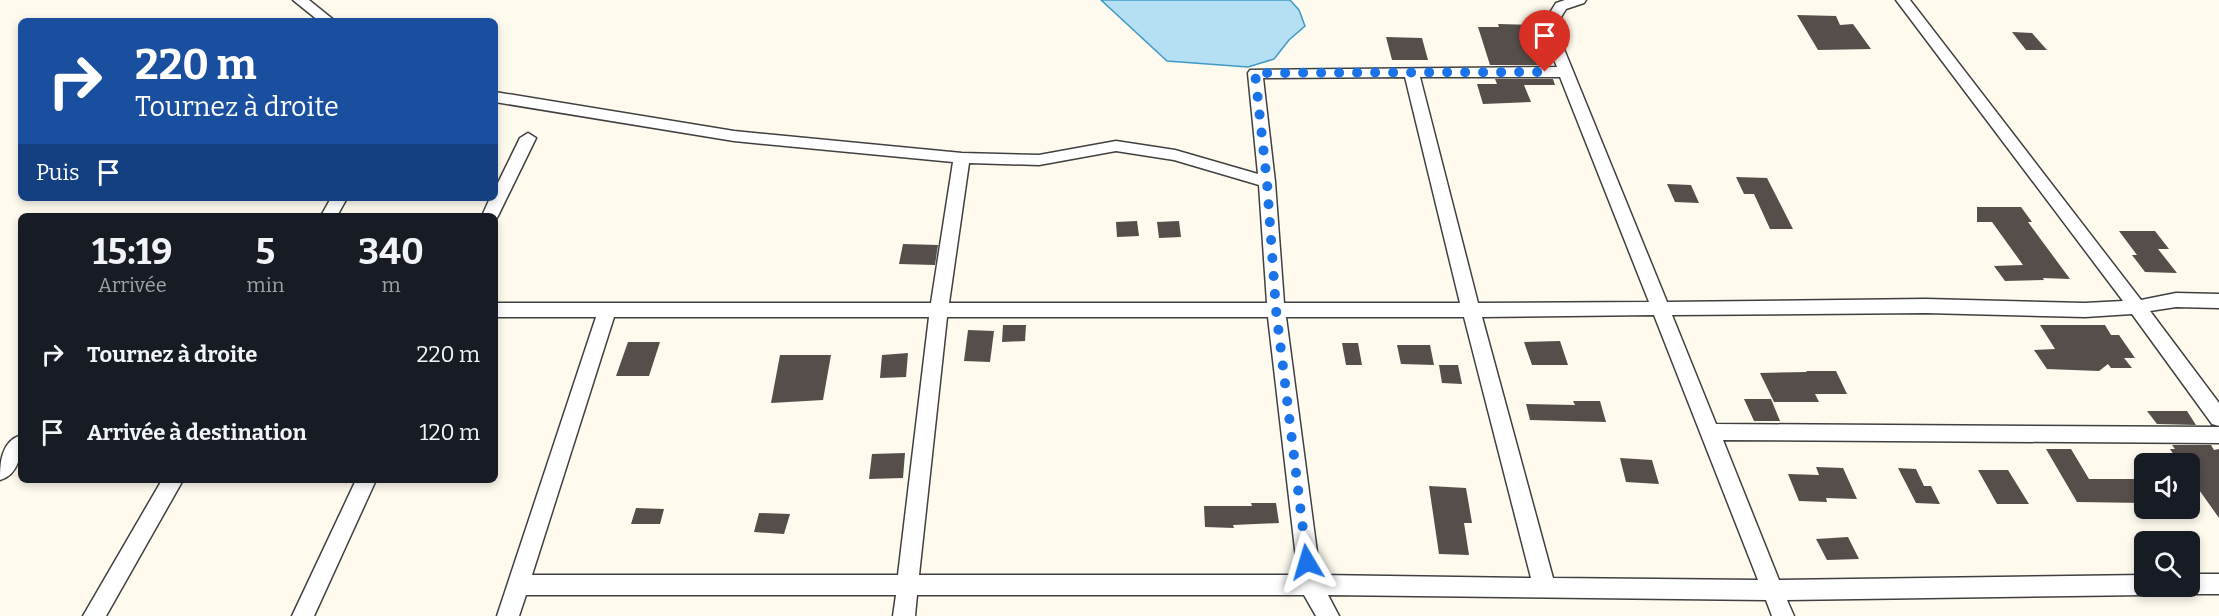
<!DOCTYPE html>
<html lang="fr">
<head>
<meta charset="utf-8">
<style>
  body { margin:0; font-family:Bitter,serif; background:#20242c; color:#f1f3f6; height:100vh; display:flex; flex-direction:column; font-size:22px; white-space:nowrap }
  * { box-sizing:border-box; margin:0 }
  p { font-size:20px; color:#9ea1a6 }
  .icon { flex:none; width:33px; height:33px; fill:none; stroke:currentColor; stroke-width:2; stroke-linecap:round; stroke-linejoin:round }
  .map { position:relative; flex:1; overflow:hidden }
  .sheet { position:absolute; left:18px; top:213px; width:480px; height:270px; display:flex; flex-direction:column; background:#171b24; border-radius:9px; box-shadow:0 3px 9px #0003 }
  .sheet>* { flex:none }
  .top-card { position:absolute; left:18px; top:18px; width:480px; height:183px; border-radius:9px; box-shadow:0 3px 9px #0003; background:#1a4fa0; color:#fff; overflow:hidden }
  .tools { position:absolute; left:2134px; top:453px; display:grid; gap:12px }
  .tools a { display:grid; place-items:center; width:66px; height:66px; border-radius:9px; background:#171b24; box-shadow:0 3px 9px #0003; font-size:30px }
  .pin { position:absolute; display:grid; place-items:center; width:51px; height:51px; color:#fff; margin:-62px -26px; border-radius:50% 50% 50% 0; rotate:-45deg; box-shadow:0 0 6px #0007 }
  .pin .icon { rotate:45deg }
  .me { position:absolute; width:66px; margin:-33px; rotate:353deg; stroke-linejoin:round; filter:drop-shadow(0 0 4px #0008) }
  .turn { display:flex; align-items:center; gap:21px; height:126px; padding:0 18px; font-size:27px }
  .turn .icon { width:78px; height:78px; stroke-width:2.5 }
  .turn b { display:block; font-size:42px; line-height:51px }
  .then { display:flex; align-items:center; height:57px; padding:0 18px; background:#0003; gap:12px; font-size:22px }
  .eta { display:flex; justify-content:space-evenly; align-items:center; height:102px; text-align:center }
  .eta b { font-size:36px; font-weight:700; line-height:42px }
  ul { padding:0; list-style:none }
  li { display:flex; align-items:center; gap:18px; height:78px; padding:0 18px }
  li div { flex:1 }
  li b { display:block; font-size:22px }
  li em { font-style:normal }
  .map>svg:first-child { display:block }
  .water { fill:#b5e0f3; stroke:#409ac6; stroke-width:1.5 }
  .building { fill:#554e4a }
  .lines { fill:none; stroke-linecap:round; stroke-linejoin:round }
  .street-casing { stroke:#404040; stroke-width:3 }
  .street { fill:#fff; fill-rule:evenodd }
  .route { stroke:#1a73e8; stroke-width:10; stroke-dasharray:0 18 }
</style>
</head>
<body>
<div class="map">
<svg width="2219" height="616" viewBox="0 0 2219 616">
  <rect width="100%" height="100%" fill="#fefaee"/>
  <!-- water -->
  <polygon class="water" points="1101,0 1290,0 1299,10 1305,26 1289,40 1274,59 1248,67 1167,61"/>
  <!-- building -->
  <g class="building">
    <polygon points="1797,15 1836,16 1840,25 1853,24 1871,49 1818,50"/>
    <polygon points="1498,24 1537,25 1550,65 1490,65 1478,27 1499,27"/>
    <polygon points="2012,32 2032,33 2047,50 2026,50"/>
    <polygon points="1386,37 1422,38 1428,60 1392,60"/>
    <polygon points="1495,79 1553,79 1555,85 1524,85 1531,102 1483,104 1477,84 1497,84"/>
    <polygon points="1736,177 1767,178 1793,229 1770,229 1754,194 1744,194"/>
    <polygon points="1667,184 1691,185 1699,203 1675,202"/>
    <polygon points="1977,207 2021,207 2032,222 2028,222 2070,279 2043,278 2044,280 2005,281 1994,266 2023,265 1992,222 1977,222"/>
    <polygon points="1137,221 1139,236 1117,237 1116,222"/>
    <polygon points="1179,221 1181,237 1159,238 1157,222"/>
    <polygon points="2119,231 2155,231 2169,249 2158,249 2177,273 2145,272 2132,255 2137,255"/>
    <polygon points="903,244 938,245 935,265 899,264"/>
    <polygon points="1003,325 1026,325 1025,341 1002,342"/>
    <polygon points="2040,325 2105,325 2111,335 2119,335 2135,358 2124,358 2132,368 2111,368 2108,364 2099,371 2047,369 2034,350 2055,349"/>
    <polygon points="968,330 994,331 990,362 964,361"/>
    <polygon points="1560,341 1568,365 1532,365 1524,342"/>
    <polygon points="628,342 660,342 649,376 616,376"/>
    <polygon points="1342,343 1358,343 1362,365 1346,365"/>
    <polygon points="1397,345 1430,345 1434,365 1401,364"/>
    <polygon points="908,353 906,377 880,378 882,355"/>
    <polygon points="780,355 831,355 823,400 771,403"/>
    <polygon points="1439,365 1458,365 1462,384 1442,383"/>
    <polygon points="1806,371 1836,371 1847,394 1815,394 1819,402 1774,402 1760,373 1807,372"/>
    <polygon points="1744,399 1771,399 1780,421 1754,421"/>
    <polygon points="1573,401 1600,401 1606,422 1530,420 1526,404 1575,405"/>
    <polygon points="2147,411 2187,411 2196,425 2157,424"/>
    <polygon points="2172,445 2211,445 2214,450 2219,449 2219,518 2190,477 2190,464 2180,464 2170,449 2175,449"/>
    <polygon points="2046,449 2071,449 2089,479 2145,479 2145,503 2077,502"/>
    <polygon points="905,453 903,478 869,479 872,454"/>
    <polygon points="1620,458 1652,460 1659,484 1626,482"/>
    <polygon points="1816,467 1843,468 1857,499 1826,498 1827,502 1799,501 1788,474 1819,475"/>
    <polygon points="1898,468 1916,469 1924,486 1931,486 1940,504 1916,503"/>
    <polygon points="1978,470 2008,470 2029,504 1997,504"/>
    <polygon points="1429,486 1466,488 1472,523 1464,523 1469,555 1439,554"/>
    <polygon points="1251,503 1276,503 1279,523 1233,525 1234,528 1205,527 1204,506 1252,506"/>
    <polygon points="636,508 664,509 660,524 631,524"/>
    <polygon points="759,513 790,514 784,534 754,532"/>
    <polygon points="1848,537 1859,559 1827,560 1816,539"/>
  </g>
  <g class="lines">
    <!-- street casing -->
    <g class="street-casing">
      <g id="street">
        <polygon points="293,0 309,0 335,21 319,21"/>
        <path d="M1565,0H1586L1584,3L1566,9L1555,27L1667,302L1926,299L2085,303L2123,301L1896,0H1910L2141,300L2176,293L2219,294V308L2176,307L2150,311L2219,403V426L2212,424L2132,314L2085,317L1926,313L1672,315L1716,424L2219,427V443L1723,440L1779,580L2145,575V586H2155L2153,592L2145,595L1787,600L1794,616H1772L1766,600L1328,595L1339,616H1316L1304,595H917L915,616H893L896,595H526L519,616H497L596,317H495V303H931L953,162L734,141L495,102V92L734,131L962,153L1039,155L1116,141L1175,150L1258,174L1248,73L1250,70L1557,67L1541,27L1556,3ZM1405,77L1460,303H1284L1275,182L1263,78ZM1420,77H1560L1649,302L1478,303ZM1116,151L1174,160L1259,185L1267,303H949L969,163L1039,165ZM1654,315L1758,580L1553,578L1482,317ZM614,317H929L898,575H532ZM947,317H1268L1298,575H919ZM1286,317H1464L1531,578L1320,575Z"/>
        <polygon points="528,133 536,138 498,216 495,220 495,216 482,216 490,198 495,198 495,189 520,138"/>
        <polygon points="331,198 347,198 337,216 321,216"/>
        <path d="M21,435C21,453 20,474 0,480C0,462 1,442 21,435Z"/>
        <polygon points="162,480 183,480 106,616 83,616"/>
        <polygon points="356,480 376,480 314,616 292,616"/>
        <polygon points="2190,574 2219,574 2219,594 2190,594 2182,591 2180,586 2190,586"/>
      </g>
    </g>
    <!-- street -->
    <use href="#street" class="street"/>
  </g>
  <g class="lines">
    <!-- route -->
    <polyline class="route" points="1307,562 1276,310 1267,182 1255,73 1545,72"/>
  </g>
</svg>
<div class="tools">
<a><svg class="icon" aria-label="sound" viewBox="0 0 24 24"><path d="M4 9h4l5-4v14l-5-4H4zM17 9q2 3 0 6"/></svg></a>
<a><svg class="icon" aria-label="search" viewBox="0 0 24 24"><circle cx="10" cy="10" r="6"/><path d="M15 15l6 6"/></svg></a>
</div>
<div class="pin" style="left:1545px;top:72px;background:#d93025"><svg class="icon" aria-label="arrive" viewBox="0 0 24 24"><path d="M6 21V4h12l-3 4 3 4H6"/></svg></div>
<svg class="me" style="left:1307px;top:562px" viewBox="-20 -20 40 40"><path d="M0-17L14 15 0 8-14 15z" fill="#1a73e8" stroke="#fff" stroke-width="4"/></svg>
<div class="top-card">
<div class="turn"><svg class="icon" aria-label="right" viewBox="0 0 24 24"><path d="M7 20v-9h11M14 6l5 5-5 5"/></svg><div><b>220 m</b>Tournez à droite</div></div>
<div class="then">Puis<svg class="icon" aria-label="arrive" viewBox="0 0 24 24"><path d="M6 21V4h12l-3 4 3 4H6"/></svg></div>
</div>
<section class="sheet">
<div class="eta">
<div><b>15:19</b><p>Arrivée</p></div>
<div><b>5</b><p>min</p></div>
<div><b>340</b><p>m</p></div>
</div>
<ul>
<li><svg class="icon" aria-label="right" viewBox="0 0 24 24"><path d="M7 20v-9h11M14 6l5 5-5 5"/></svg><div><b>Tournez à droite</b></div><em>220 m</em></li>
<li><svg class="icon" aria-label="arrive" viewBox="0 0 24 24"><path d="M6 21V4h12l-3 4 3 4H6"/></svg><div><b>Arrivée à destination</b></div><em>120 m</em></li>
</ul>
</section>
</div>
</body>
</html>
